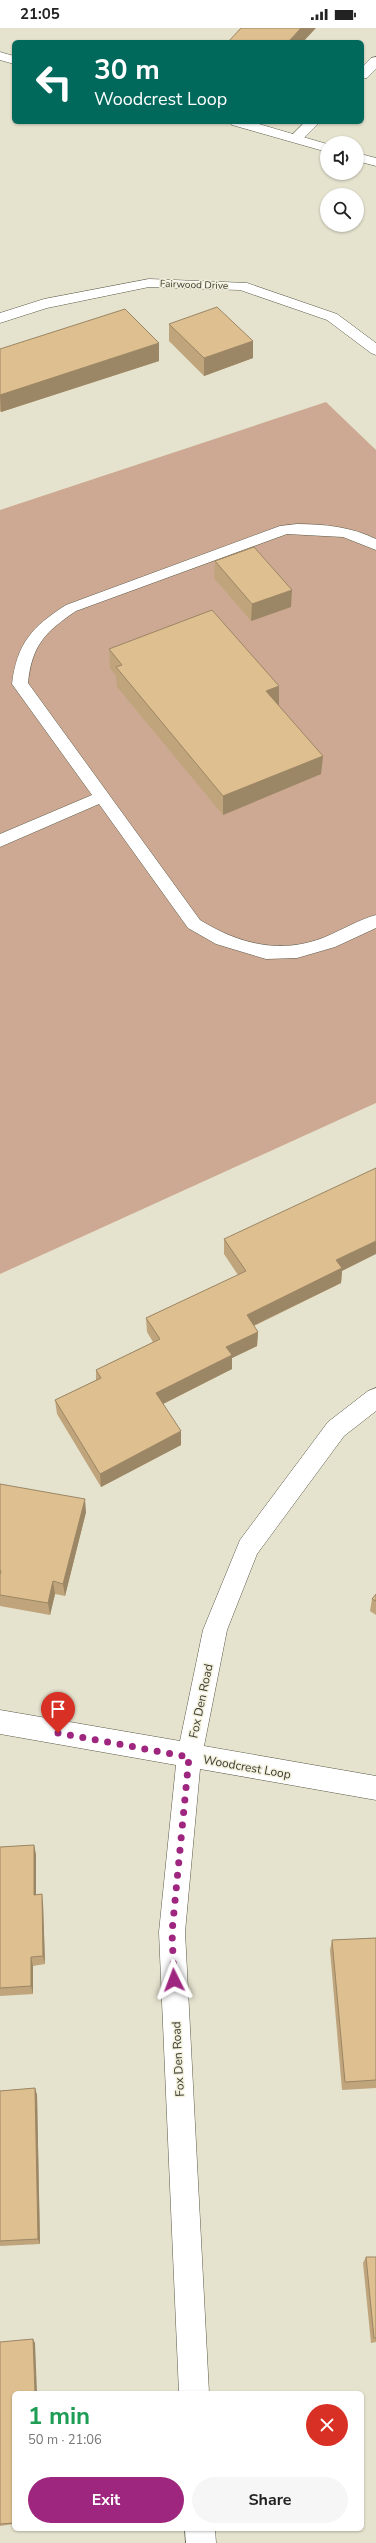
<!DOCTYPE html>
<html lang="en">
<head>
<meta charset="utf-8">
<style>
  body { margin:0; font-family:"Nunito Sans",sans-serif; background:#f6f6f6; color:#222; height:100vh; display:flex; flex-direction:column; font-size:15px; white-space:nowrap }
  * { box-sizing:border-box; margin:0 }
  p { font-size:13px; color:#767676 }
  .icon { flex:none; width:22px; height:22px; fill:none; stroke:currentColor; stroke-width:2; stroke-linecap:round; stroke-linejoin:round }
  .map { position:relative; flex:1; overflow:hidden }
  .drawer { position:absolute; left:12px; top:2363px; width:352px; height:140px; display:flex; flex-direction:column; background:#fff; border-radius:6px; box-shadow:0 1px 3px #0004 }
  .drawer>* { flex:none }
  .top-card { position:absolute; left:12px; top:12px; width:352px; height:84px; border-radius:6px; box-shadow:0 1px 3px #0004; background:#00695c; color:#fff; overflow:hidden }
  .controls { position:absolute; left:320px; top:108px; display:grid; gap:8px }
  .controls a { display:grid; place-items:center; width:44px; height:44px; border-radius:50%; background:#fff; box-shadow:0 1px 3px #0004; font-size:20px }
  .pin { position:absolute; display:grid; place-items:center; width:34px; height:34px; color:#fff; margin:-41px -17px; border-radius:50% 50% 50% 0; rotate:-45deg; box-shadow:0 0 4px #0007 }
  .pin .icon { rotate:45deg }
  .me { position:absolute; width:44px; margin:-22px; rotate:357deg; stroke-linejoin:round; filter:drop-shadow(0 0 3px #0008) }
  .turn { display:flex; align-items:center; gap:14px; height:84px; padding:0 16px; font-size:18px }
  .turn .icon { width:52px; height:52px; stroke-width:2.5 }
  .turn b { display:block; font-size:28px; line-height:34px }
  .round { display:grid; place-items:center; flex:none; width:42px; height:42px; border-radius:21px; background:#f6f6f6 }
  .overview { display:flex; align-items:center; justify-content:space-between; height:68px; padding:0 16px }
  h1 { font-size:24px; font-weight:700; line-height:30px; color:#1e9e55 }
  .cta { display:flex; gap:8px; margin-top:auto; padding:8px 16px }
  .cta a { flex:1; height:46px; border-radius:24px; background:#9e267f; color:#fff; font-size:16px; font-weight:700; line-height:46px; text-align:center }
  .cta a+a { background:#f6f6f6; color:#222 }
  .status { display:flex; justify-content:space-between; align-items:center; height:28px; padding:0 20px; background:#fff; direction:ltr }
  .status svg { height:11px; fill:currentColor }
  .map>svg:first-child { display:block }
  .green { fill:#cda993 }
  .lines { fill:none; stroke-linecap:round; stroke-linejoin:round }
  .lane-casing { stroke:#5c5a48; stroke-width:1 }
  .street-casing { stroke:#5c5a48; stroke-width:1 }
  .secondary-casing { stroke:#5c5a48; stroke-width:1 }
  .lane { fill:#fff; fill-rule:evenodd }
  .street { fill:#fff; fill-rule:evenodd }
  .secondary { fill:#fff; fill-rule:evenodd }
  .wall { fill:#bfa47c }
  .shaded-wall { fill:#9b8665 }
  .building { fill:#debf90; stroke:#9b8665 }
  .route { stroke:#9e267f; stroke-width:7; stroke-dasharray:0 12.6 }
  .labels { text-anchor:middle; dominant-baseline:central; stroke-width:3; stroke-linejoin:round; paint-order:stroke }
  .far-street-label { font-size:10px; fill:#3c3b33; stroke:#f2f0db }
  .street-label { font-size:12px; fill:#3c3b33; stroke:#f2f0db }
</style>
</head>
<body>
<div class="status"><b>21:05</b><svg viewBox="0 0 49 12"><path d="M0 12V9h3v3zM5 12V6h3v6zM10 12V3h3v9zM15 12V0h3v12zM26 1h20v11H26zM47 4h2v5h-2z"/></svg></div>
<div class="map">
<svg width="376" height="2515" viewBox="0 0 376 2515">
  <rect width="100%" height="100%" fill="#e5e3ce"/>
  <!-- green -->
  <polygon class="green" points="326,374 376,422 376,1075 0,1246 0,482"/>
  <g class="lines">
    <!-- lane casing -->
    <g class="lane-casing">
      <path id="lane" d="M297,496C324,496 352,499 376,511V522L343,509L287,506L76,583C45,604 32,617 28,655L200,892C239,916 281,927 325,909C342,902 358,892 376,887V900L335,919L297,930L266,931L216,916L188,900L99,776L0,819V806L92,767L12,656C17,615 32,599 66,577L280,498Z"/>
    </g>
    <!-- street casing -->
    <g class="street-casing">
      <g id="street">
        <polygon points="376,29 376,41 367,50 362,51 362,39 371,30"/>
        <polygon points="305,94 320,94 301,113 291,113 289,110"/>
        <polygon points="149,251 247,255 337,286 376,315 376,327 371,325 327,292 240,262 149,259 47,280 0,295 0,285 44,271"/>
        <polygon points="376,1360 376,1383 344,1408 257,1526 227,1602 204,1718 376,1748 376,1772 200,1741 185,1904 209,2365 179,2365 159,1904 176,1737 0,1706 0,1682 180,1713 203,1602 240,1512 328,1394 368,1363"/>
        <polygon points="185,2501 215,2501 216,2515 186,2515"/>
      </g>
    </g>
    <!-- secondary casing -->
    <g class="secondary-casing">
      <g id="secondary">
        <polygon points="0,24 14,28 14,36 0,32"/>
        <polygon points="230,94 252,94 327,116 327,124 232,97"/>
        <polygon points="357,125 376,130 376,138 357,133"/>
      </g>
    </g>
    <!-- lane -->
    <use href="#lane" class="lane"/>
    <!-- street -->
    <use href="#street" class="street"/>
    <!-- secondary -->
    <use href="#secondary" class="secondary"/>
  </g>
  <!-- wall -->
  <g class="wall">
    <polygon points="169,296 253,313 253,330 204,348 169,313"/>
    <polygon points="0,321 159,333 1,384 0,383"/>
    <polygon points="215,533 291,579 251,593 214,550"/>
    <polygon points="109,621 279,658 279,677 278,677 323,728 321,746 223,787 117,659 116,648 110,640"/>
    <polygon points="224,1211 342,1243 341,1255 254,1298 258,1304 257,1318 232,1330 232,1341 163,1376 181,1417 101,1459 57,1386 55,1372 96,1352 96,1342 153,1314 147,1304 146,1290 238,1247 224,1226"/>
    <polygon points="0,1456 86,1484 65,1568 55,1566 50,1587 0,1578"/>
    <polygon points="376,1566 376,1587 370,1583 372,1571"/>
    <polygon points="34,1817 36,1827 36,1867 43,1875 45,1936 33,1938 33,1966 0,1968 0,1819"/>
    <polygon points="376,1910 376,2060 342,2062 330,1922 332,1912"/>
    <polygon points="35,2060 37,2067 40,2216 0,2218 0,2063"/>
    <polygon points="366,2229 376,2229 376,2314 371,2315 363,2235"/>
    <polygon points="0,2314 35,2315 14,2365 14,2496 0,2498"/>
  </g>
  <!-- shaded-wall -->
  <g class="shaded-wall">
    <polygon points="301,0 316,0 303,14 288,14"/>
    <polygon points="253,313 253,330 204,348 204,330"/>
    <polygon points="159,315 159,333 1,384 0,367"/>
    <polygon points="292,562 291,579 251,593 252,576"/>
    <polygon points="279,658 279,677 265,682 266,663"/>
    <polygon points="323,728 321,746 223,787 223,768"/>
    <polygon points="376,1213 376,1226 342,1243 341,1255 246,1301 247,1287 336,1232"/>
    <polygon points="258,1304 257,1318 232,1330 232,1341 157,1379 156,1365 226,1319"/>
    <polygon points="181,1403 181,1417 101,1459 100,1446"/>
    <polygon points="85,1471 86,1484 65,1568 63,1556"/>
    <polygon points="53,1553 55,1566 50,1587 48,1575"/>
    <polygon points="34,1817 36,1827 36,1876 34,1867"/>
    <polygon points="42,1866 43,1875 45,1936 43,1928"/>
    <polygon points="31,1929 33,1938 33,1966 31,1958"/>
    <polygon points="35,2060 37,2067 40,2216 38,2211"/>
    <polygon points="33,2311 35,2315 37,2365 35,2365"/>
  </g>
  <!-- building -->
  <g class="building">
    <polygon points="241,0 301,0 288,14 228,14"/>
    <polygon points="217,279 253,313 204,330 169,296"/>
    <polygon points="125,281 159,315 0,367 0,321"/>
    <polygon points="254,519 292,562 252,576 215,533"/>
    <polygon points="212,582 279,658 266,663 323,728 223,768 116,639 122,637 109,621"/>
    <polygon points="376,1140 376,1213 336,1232 342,1240 247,1287 258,1304 226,1319 232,1327 156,1365 181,1403 100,1446 55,1372 101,1350 96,1342 160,1311 146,1290 246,1243 224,1211"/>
    <polygon points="0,1456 85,1471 63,1556 53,1553 48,1575 0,1567 0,1547 1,1543 0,1542"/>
    <polygon points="376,1566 376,1573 372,1571"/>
    <polygon points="34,1817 34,1867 42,1866 43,1928 31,1929 31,1958 0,1960 0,1819"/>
    <polygon points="376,1910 376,2052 345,2054 332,1912"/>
    <polygon points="35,2060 38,2211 0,2213 0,2063"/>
    <polygon points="366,2229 376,2229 376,2310 374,2310"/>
    <polygon points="33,2311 35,2365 14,2365 14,2495 0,2496 0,2314"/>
  </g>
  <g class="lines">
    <!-- route -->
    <polyline class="route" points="58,1705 189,1729 172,1904 174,1952"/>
  </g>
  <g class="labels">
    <!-- far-street labels -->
    <g class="far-street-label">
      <text transform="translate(194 257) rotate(2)">Fairwood Drive</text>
    </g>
    <!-- street labels -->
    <g class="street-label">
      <text transform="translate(201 1673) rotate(-78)">Fox Den Road</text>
      <text transform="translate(247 1739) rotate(10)">Woodcrest Loop</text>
      <text transform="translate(178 2031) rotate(-93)">Fox Den Road</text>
    </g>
  </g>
</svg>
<div class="controls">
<a><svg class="icon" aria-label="sound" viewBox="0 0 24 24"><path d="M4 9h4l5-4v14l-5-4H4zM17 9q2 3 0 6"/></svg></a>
<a><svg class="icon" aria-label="search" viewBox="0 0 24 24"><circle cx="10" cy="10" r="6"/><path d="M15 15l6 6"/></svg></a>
</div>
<div class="pin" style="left:58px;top:1705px;background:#d93025"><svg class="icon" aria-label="arrive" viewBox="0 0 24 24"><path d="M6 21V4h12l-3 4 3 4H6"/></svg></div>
<svg class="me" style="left:174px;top:1952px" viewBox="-20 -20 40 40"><path d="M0-17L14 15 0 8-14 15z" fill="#9e267f" stroke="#fff" stroke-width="4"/></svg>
<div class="top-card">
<div class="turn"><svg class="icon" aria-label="left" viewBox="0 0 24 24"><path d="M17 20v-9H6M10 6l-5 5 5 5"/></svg><div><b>30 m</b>Woodcrest Loop</div></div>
</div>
<section class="drawer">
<div class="overview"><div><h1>1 min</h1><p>50 m · 21:06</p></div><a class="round" style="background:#d93025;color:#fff"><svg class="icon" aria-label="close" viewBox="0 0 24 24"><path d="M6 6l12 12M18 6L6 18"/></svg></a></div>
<div class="cta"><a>Exit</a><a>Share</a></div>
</section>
</div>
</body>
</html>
